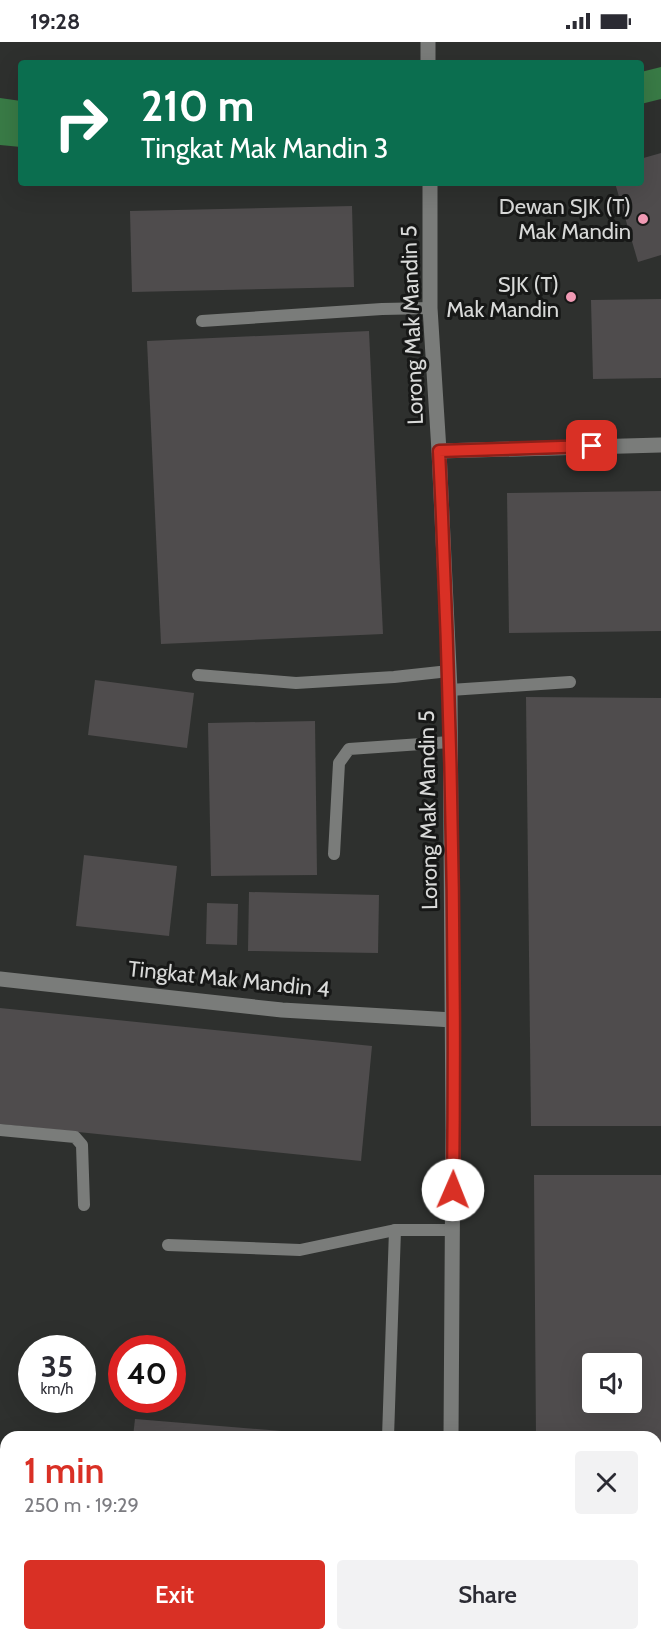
<!DOCTYPE html>
<html lang="en">
<head>
<meta charset="utf-8">
<style>
  body { margin:0; font-family:Cabin,sans-serif; background:#f2f2f3; color:#2b2b33; height:100vh; display:flex; flex-direction:column; font-size:22px; white-space:nowrap }
  * { box-sizing:border-box; margin:0 }
  p { font-size:20px; color:#7c7c81 }
  .icon { flex:none; width:33px; height:33px; fill:none; stroke:currentColor; stroke-width:2; stroke-linecap:round; stroke-linejoin:round }
  .map { position:relative; flex:1; overflow:hidden }
  .details { position:absolute; left:0px; top:1389px; width:662px; height:210px; display:flex; flex-direction:column; background:#fff; border-radius:18px 18px 0 0; box-shadow:0 6px 24px #0002 }
  .details>* { flex:none }
  .top-card { position:absolute; left:18px; top:18px; width:626px; height:126px; border-radius:6px; box-shadow:0 6px 24px #0002; background:#0b6e4f; color:#fff; overflow:hidden }
  .fabs { position:absolute; left:582px; top:1311px; display:grid; gap:12px }
  .fabs a { display:grid; place-items:center; width:60px; height:60px; border-radius:6px; background:#fff; box-shadow:0 6px 24px #0002; font-size:30px }
  .speed { position:absolute; left:18px; top:1293px; display:flex; gap:12px; font-size:30px; font-weight:700; text-align:center }
  .speed>* { display:grid; place-content:center; width:78px; height:78px; border-radius:50%; background:#fff; box-shadow:0 6px 24px #0002; line-height:1 }
  .speed small { font-size:15px; font-weight:400 }
  .speed .limit { border:9px solid #d22; background:#fff; color:#111 }
  .pin { position:absolute; display:grid; place-items:center; width:51px; height:51px; color:#fff; margin:-26px; border-radius:12px; box-shadow:0 3px 9px #0006 }
  .me { position:absolute; width:66px; margin:-33px; rotate:1deg; stroke-linejoin:round; filter:drop-shadow(0 0 4px #0008) }
  .turn { display:flex; align-items:center; gap:21px; height:126px; padding:0 24px; font-size:27px }
  .turn .icon { width:78px; height:78px; stroke-width:2.5 }
  .turn b { display:block; font-size:42px; line-height:51px }
  .round { display:grid; place-items:center; flex:none; width:63px; height:63px; border-radius:6px; background:#f2f2f3 }
  .headline { display:flex; align-items:center; justify-content:space-between; height:102px; padding:0 24px }
  h1 { font-size:36px; font-weight:600; line-height:45px; color:#d93025 }
  .action { display:flex; gap:12px; margin-top:auto; padding:12px 24px }
  .action a { flex:1; height:69px; border-radius:6px; background:#d93025; color:#fff; font-size:24px; font-weight:600; line-height:69px; text-align:center }
  .action a+a { background:#f2f2f3; color:#2b2b33 }
  .status { display:flex; justify-content:space-between; align-items:center; height:42px; padding:0 30px; background:#fff; direction:ltr }
  .status svg { height:16px; fill:currentColor }
  .map>svg:first-child { display:block }
  .water { fill:#397b46 }
  .building { fill:#4f4c4d; fill-rule:evenodd }
  .lines { fill:none; stroke-linecap:round; stroke-linejoin:round }
  .service { stroke:#7a7c7a; stroke-width:12 }
  .minor { stroke:#7a7c7a; stroke-width:15 }
  .tertiary { stroke:#7a7c7a; stroke-width:15 }
  .route-casing { stroke:#8d1f18; stroke-width:15 }
  .route { stroke:#d93025; stroke-width:10 }
  .poi-dot { fill:#f09ab4; stroke:#171817; stroke-width:2 }
  .labels { text-anchor:middle; dominant-baseline:central; stroke-width:6; stroke-linejoin:round; paint-order:stroke }
  .poi-label { font-size:22px; fill:#d9dad9; stroke:#171817; text-anchor:end }
  .street-label { font-size:22px; fill:#d9dad9; stroke:#171817 }
</style>
</head>
<body>
<div class="status"><b>19:28</b><svg viewBox="0 0 49 12"><path d="M0 12V9h3v3zM5 12V6h3v6zM10 12V3h3v9zM15 12V0h3v12zM26 1h20v11H26zM47 4h2v5h-2z"/></svg></div>
<div class="map">
<svg width="661" height="1599" viewBox="0 0 661 1599">
  <rect width="100%" height="100%" fill="#2e302e"/>
  <!-- water -->
  <g class="water">
    <polygon points="661,25 661,57 641,62 641,30"/>
    <polygon points="0,56 21,59 21,105 0,103"/>
  </g>
  <!-- building -->
  <g class="building">
    <polygon points="661,111 661,213 638,220 615,141 640,141 640,117"/>
    <polygon points="352,164 354,245 132,250 130,169"/>
    <polygon points="661,257 661,336 593,337 591,258"/>
    <polygon points="369,289 383,592 161,602 147,299"/>
    <polygon points="661,449 661,589 509,591 507,451"/>
    <polygon points="95,638 194,651 187,706 88,693"/>
    <polygon points="526,655 661,656 661,1084 531,1084"/>
    <polygon points="315,679 317,833 211,834 208,681"/>
    <polygon points="84,813 177,824 169,894 76,884"/>
    <polygon points="249,850 379,853 378,911 248,909"/>
    <polygon points="207,861 238,862 237,903 206,902"/>
    <polygon points="0,966 372,1004 361,1119 0,1082"/>
    <path d="M534,1133H661V1599H538V1593H656V1395H536ZM592,1322H632V1360H592Z"/>
    <polygon points="135,1377 331,1393 331,1395 133,1395"/>
    <polygon points="0,1444 6,1445 6,1593 56,1593 55,1599 0,1599"/>
    <polygon points="117,1593 357,1593 356,1599 117,1599"/>
  </g>
  <g class="lines">
    <!-- service -->
    <g class="service">
      <polyline points="202,279 382,267 430,266"/>
      <polyline points="198,633 296,641 394,635 449,629"/>
      <polyline points="450,648 570,640"/>
      <polyline points="334,812 339,721 349,707 450,700"/>
      <polyline points="0,1088 75,1095 82,1103 84,1163"/>
      <polyline points="168,1203 300,1208 395,1188 452,1188"/>
      <polyline points="388,1395 395,1188"/>
      <polyline points="0,1435 6,1436"/>
      <polyline points="382,1599 382,1593"/>
    </g>
    <!-- minor -->
    <g class="minor">
      <polyline points="439,409 661,403"/>
      <polyline points="0,937 282,968 453,978"/>
    </g>
    <!-- tertiary -->
    <g class="tertiary">
      <polyline points="428,0 428,21"/>
      <polyline points="430,141 430,266 439,409 450,648 453,1089 451,1395"/>
      <polyline points="450,1599 450,1593"/>
    </g>
  </g>
  <g class="lines">
    <!-- route casing -->
    <g class="route-casing">
      <path id="route" d="M453,1148C456,902 451,655 439,409L592,404"/>
    </g>
    <!-- route -->
    <use href="#route" class="route"/>
  </g>
  <!-- markers -->
  <g class="poi-dot">
    <circle cx="643" cy="177" r="6"/>
    <circle cx="571" cy="255" r="6"/>
  </g>
  <g class="labels">
    <!-- poi labels -->
    <g class="poi-label">
      <text x="631" y="164">Dewan SJK (T)<tspan x="631" dy="25">Mak Mandin</tspan></text>
      <text x="559" y="242">SJK (T)<tspan x="559" dy="25">Mak Mandin</tspan></text>
    </g>
    <!-- street labels -->
    <g class="street-label">
      <text transform="translate(412 283) rotate(-92)">Lorong Mak Mandin 5</text>
      <text transform="translate(428 768) rotate(-91)">Lorong Mak Mandin 5</text>
      <text transform="translate(229 937) rotate(6)">Tingkat Mak Mandin 4</text>
    </g>
  </g>
</svg>
<div class="fabs">
<a><svg class="icon" aria-label="sound" viewBox="0 0 24 24"><path d="M4 9h4l5-4v14l-5-4H4zM17 9q2 3 0 6"/></svg></a>
</div>
<div class="speed"><div>35<small>km/h</small></div><div class="limit">40</div></div>
<div class="pin" style="left:592px;top:404px;background:#d93025"><svg class="icon" aria-label="arrive" viewBox="0 0 24 24"><path d="M6 21V4h12l-3 4 3 4H6"/></svg></div>
<svg class="me" style="left:453px;top:1148px" viewBox="-20 -20 40 40"><circle r="19" fill="#fff"/><path d="M0-13L10 11 0 6-10 11z" fill="#d93025"/></svg>
<div class="top-card">
<div class="turn"><svg class="icon" aria-label="right" viewBox="0 0 24 24"><path d="M7 20v-9h11M14 6l5 5-5 5"/></svg><div><b>210 m</b>Tingkat Mak Mandin 3</div></div>
</div>
<section class="details">
<div class="headline"><div><h1>1 min</h1><p>250 m · 19:29</p></div><a class="round"><svg class="icon" aria-label="close" viewBox="0 0 24 24"><path d="M6 6l12 12M18 6L6 18"/></svg></a></div>
<div class="action"><a>Exit</a><a>Share</a></div>
</section>
</div>
</body>
</html>
